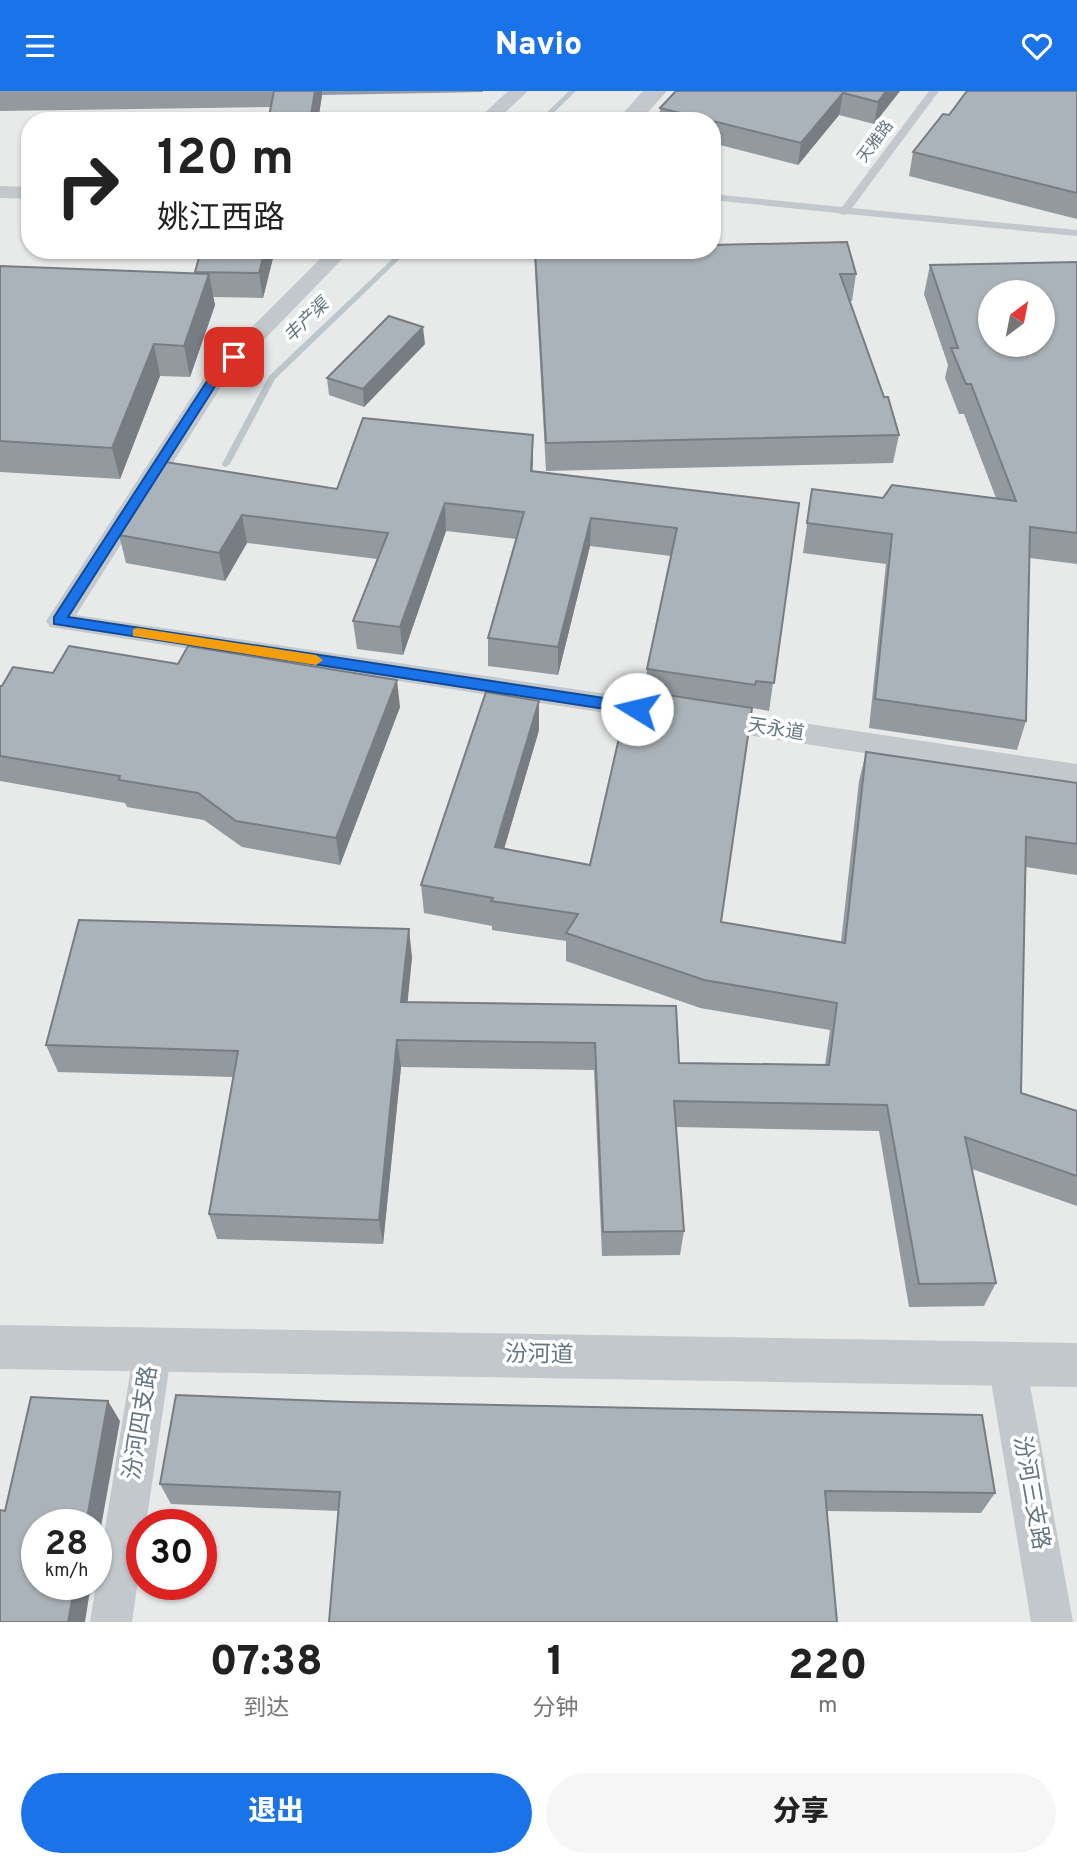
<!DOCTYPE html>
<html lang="zh">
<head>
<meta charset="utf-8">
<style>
  body { margin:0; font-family:Overpass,"Noto Sans SC",sans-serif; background:#f6f6f6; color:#222; height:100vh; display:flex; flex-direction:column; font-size:26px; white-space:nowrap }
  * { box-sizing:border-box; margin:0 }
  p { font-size:23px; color:#767676 }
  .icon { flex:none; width:38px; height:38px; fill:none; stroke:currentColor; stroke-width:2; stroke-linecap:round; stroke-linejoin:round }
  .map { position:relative; height:1531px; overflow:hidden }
  .drawer { display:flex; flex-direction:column; background:#fff; flex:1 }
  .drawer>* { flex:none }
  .banner { position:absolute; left:21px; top:21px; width:700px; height:147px; border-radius:28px; box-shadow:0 2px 5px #0004; background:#fff; color:#222; overflow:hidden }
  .needle { width:46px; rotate:32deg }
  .fabs { position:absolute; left:978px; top:189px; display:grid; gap:14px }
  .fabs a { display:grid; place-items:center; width:77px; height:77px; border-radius:50%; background:#fff; box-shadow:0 2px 5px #0004; font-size:35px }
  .speed { position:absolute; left:21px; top:1418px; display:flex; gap:14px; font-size:35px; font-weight:700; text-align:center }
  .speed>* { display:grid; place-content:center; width:91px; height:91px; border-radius:50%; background:#fff; box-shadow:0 2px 5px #0004; line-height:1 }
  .speed small { font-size:18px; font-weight:400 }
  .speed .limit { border:10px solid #d22; background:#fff; color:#111 }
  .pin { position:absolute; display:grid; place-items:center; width:60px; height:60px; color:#fff; margin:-30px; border-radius:14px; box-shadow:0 4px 10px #0006 }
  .me { position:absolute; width:77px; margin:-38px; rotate:279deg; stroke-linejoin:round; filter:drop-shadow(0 0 5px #0008) }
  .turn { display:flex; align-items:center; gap:24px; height:147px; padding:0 21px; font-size:32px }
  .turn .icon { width:91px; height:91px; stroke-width:2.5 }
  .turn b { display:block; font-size:49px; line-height:60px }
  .eta { display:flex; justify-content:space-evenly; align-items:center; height:119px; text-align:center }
  .eta b { font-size:42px; font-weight:800; line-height:49px }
  .cta { display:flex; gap:14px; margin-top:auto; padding:14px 21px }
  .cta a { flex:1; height:80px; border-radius:42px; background:#1a73e8; color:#fff; font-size:28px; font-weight:800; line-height:80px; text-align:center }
  .cta a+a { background:#f6f6f6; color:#222 }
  header { display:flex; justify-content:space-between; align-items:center; height:91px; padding:0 21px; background:#1a73e8; color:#fff; font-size:32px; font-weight:800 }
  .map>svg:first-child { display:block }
  .built { fill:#e8e9e9; fill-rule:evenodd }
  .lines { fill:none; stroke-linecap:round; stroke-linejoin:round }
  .stream { fill:#bbc7cb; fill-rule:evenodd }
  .service { fill:#c3c8cc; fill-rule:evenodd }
  .minor { fill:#c3c8cc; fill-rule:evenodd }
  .tertiary { fill:#c3c8cc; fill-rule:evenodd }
  .wall { fill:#929a9f }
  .shaded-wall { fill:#777d82 }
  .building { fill:#aab3b9; stroke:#777d82; stroke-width:2; fill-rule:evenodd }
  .route { fill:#1a73e8; stroke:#114b97; stroke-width:2 }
  .slow { fill:#f59e0b }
  .labels { text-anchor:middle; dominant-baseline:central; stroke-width:7; stroke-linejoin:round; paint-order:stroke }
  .far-street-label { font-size:16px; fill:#657683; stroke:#fff }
  .far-water-label { font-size:18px; font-style:italic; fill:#60757c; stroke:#fff }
  .street-label { font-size:19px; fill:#657683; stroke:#fff }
  .near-street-label { font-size:23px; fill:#657683; stroke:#fff }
</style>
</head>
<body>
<header><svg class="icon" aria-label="menu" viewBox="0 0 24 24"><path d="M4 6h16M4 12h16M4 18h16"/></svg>Navio<svg class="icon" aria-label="heart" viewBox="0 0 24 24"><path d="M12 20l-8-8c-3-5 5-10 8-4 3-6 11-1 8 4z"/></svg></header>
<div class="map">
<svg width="1077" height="1531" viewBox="0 0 1077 1531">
  <rect width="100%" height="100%" fill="#fafaf8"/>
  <!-- built -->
  <path class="built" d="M0,0H1077V1531H0ZM30,30H712V159H30ZM990,201H1043V254H990ZM37,1433H96V1493H37ZM142,1433H201V1493H142Z"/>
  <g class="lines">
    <!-- stream -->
    <g class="stream">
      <polygon points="569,0 576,0 545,30 538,30"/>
      <polygon points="402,159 409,159 275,288 230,373 226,376 223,375 222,373 269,285"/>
    </g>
    <!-- service -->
    <polygon class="service" points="929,0 939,0 852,117 1077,139 1077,145 847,123 843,124 838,122 712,109 712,103 842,116"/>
    <!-- minor -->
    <g class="minor">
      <polygon points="508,0 528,0 496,30 476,30"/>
      <polygon points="0,95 30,96 30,108 0,107"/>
      <polygon points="329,159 351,159 226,288 76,524 1077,673 1077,695 50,536 46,530 50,524 209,279"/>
      <polygon points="153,1240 166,1245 172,1258 146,1433 142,1433 142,1461 132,1531 90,1531 134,1258 140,1245"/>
      <polygon points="1007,1254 1020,1259 1026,1272 1073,1531 1031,1531 988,1272 994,1259"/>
    </g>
    <!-- tertiary -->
    <g class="tertiary">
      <polygon points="643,0 667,0 640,30 616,30"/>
      <polygon points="0,1234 1077,1252 1077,1296 0,1278"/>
    </g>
  </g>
  <!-- wall -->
  <g class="wall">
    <polygon points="0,0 483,0 483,1 322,4 318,30 268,30 271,16 0,20"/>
    <polygon points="676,0 900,0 874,33 839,24 798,74 712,52 712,30 659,30 660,17"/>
    <polygon points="1077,0 1077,128 909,85 913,61 949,24"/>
    <polygon points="201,159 275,159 263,207 213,206 215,214 190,286 160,285 120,388 0,381 0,175 195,183"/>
    <polygon points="534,159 856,183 852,210 850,210 884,306 899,344 893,372 546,380 535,180"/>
    <polygon points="1077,171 1077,473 1030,467 1026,630 1017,659 869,637 886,473 803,462 812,398 883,407 996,407 964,323 959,323 945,287 948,274 924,203 930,174"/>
    <polygon points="425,253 364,316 329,304 327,287"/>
    <polygon points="533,380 799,412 769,620 752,617 721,831 841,851 859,690 866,661 1077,692 1077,784 1026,776 1021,1002 1077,1020 1077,1115 972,1078 996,1192 984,1215 909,1216 879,1040 676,1036 684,1140 680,1164 602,1165 594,979 401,976 383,1153 217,1148 209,1123 233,986 58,981 46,954 412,866 407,911 676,915 679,972 825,974 830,939 700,917 566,870 566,850 492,839 492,835 424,822 421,794 539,639 504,758 590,774 646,601 647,578 671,465 590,455 558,584 488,575 488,547 516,448 446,440 403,564 357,558 353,530 377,468 247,452 225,490 126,472 119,444 337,398"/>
    <polygon points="53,582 400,616 340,774 242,756 204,729 127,716 125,712 0,690 0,595"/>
    <polygon points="160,1393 995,1402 981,1422 826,1420 338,1420 171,1413"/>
  </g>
  <!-- shaded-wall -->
  <g class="shaded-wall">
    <polygon points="315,0 322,0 322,4 318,30 310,30"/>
    <polygon points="886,0 900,0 874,33 878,11"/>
    <polygon points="843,2 839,24 798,74 801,52"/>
    <polygon points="265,159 275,159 263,207 259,182"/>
    <polygon points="209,183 215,214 190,286 184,255"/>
    <polygon points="423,236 425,253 364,316 363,298"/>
    <polygon points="154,253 160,285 120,388 112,357"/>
    <polygon points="533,344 533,372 531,408 531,380"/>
    <polygon points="445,412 446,440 403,564 400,536"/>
    <polygon points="242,424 247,452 225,490 219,462"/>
    <polygon points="591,427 590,455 558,584 558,556"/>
    <polygon points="397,589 400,616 340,774 336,747"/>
    <polygon points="539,610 539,639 496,785 495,756"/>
    <polygon points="409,838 412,866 405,938 401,911"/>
    <polygon points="397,949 401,976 383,1153 379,1129"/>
    <polygon points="108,1310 120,1330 96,1464 96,1433 86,1433"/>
    <polygon points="75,1493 91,1493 85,1531 68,1531"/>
  </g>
  <!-- building -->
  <g class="building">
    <polygon points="274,0 315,0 310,30 268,30"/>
    <polygon points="676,0 886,0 878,11 843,2 801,52 660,17"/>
    <polygon points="967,0 1077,0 1077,102 913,61 943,23 949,24"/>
    <polygon points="847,151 856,183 840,183 884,306 888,306 899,344 546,352 535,159 712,159 712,154"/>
    <polygon points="201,159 265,159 259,182 195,181"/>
    <path d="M1077,171V442L1030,436L1026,630L875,608L892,443L807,432L812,398L883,407L892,394L1016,410L971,293H966L951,257H958L930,174ZM990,201H1043V254H990Z"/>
    <polygon points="0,175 209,183 184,255 154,253 112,357 0,350"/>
    <polygon points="389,225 423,236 363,298 327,287"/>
    <polygon points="363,327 533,344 531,380 799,412 774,592 756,590 755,594 647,578 677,437 591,427 558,556 488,547 524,421 445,412 400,536 353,530 388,442 242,424 219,462 119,444 166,371 337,398"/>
    <polygon points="69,555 178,573 188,555 397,589 336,747 236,730 198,702 119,689 120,685 0,665 0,595 2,595 13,576 53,582"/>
    <polygon points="642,600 752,617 721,831 845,852 866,661 1077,692 1077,753 1026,746 1021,1002 1077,1020 1077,1085 965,1046 996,1192 919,1193 887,1014 674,1010 684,1140 603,1141 595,952 397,949 379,1129 209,1123 238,960 46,954 79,829 409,838 401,911 676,915 679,972 829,974 837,912 704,889 566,842 578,823 491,810 493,807 421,794 486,601 539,610 495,756 590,774 624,625 637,627"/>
    <polygon points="176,1304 350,1311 982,1324 995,1402 825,1400 837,1531 329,1531 340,1401 160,1393"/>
    <polygon points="31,1306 108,1310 86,1433 37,1433 37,1493 75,1493 68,1531 0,1531 0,1419 5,1420"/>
  </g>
  <!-- route -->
  <polygon class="route" points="234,263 240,266 221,286 68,526 637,612 644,618 642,621 637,623 54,533 54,526 211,284"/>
  <!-- slow -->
  <polygon class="slow" points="138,537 316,564 323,569 316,574 133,545 133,538"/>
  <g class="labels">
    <!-- far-street labels -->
    <g class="far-street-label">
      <text transform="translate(876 51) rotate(-53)">天雅路</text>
    </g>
    <!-- far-water labels -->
    <g class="far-water-label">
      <text transform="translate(307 230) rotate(-44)">丰产渠</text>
    </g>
    <!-- street labels -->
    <g class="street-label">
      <text transform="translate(776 639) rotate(9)">天永道</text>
    </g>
    <!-- near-street labels -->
    <g class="near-street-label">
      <text transform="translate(539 1265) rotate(1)">汾河道</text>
      <text transform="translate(142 1332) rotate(-81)">汾河四支路</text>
      <text transform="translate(1030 1402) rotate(80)">汾河三支路</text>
    </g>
  </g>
</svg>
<div class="fabs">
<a><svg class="needle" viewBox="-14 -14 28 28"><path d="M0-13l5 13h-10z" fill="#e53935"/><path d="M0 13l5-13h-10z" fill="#767676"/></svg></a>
</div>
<div class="speed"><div>28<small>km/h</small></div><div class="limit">30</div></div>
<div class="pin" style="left:234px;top:266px;background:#d93025"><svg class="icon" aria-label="arrive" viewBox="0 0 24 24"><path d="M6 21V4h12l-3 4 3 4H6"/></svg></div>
<svg class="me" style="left:637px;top:618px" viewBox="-20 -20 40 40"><circle r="19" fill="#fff"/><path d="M0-13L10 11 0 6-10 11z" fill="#1a73e8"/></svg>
<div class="banner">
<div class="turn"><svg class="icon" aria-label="right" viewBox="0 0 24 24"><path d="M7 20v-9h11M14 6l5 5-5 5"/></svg><div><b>120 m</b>姚江西路</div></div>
</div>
</div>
<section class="drawer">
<div class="eta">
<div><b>07:38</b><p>到达</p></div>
<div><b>1</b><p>分钟</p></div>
<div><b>220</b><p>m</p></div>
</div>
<div class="cta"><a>退出</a><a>分享</a></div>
</section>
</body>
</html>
